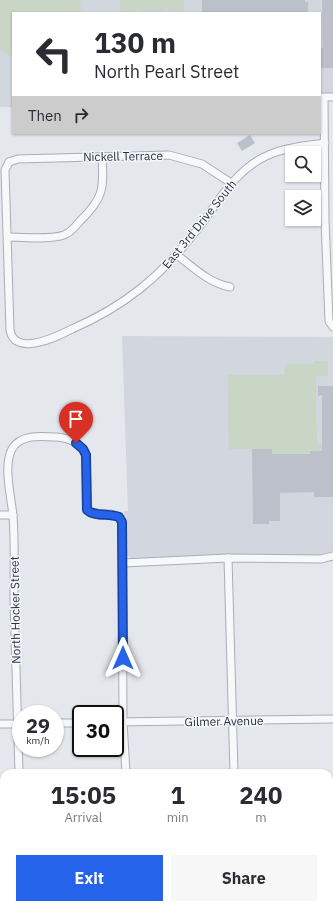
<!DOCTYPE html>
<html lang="en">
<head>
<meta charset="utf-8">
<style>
  body { margin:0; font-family:"IBM Plex Sans",sans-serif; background:#f7f7f7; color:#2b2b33; height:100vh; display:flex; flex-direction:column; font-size:15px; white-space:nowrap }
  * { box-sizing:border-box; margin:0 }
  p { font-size:13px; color:#7c7c81 }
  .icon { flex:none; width:22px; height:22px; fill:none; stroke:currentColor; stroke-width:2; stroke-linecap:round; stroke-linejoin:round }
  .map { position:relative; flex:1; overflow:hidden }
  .panel { position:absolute; left:0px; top:769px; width:333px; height:140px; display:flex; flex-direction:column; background:#fff; border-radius:12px 12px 0 0; box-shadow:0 1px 3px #0004 }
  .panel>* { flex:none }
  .hud { position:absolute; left:12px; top:12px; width:309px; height:122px; border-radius:0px; box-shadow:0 1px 3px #0004; background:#fff; color:#2b2b33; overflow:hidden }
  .buttons { position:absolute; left:285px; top:146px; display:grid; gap:8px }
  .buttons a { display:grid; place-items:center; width:36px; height:36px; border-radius:0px; background:#fff; box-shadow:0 1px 3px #0004; font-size:20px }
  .speed { position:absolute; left:12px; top:705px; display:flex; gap:8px; font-size:20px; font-weight:700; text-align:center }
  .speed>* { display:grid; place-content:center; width:52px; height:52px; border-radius:50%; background:#fff; box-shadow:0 1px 3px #0004; line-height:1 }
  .speed small { font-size:10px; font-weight:400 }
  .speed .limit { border:2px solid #111; border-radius:6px; background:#fff; color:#111 }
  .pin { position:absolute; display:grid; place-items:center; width:34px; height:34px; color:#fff; margin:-41px -17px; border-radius:50% 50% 50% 0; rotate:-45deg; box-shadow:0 0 4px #0007 }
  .pin .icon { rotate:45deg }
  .me { position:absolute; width:44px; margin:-22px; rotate:0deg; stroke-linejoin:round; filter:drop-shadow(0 0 3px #0008) }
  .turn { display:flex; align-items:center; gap:14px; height:84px; padding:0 16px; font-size:18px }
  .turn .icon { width:52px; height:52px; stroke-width:2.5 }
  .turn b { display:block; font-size:28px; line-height:34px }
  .then { display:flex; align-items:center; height:38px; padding:0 16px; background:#0003; gap:8px; font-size:15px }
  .eta { display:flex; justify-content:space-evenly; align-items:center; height:68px; text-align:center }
  .eta b { font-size:24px; font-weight:700; line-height:28px }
  .cta { display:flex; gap:8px; margin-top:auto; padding:8px 16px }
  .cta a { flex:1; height:46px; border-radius:0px; background:#2563eb; color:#fff; font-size:16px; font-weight:700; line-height:46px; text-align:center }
  .cta a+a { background:#f7f7f7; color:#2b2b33 }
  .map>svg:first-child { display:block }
  .built { fill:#d2d6de }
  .green { fill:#c9d6c5 }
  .building { fill:#bbc0ca }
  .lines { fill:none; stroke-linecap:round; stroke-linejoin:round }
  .street-casing { stroke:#a9aeb7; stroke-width:9 }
  .street { stroke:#f7f8fa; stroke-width:7 }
  .route-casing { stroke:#184099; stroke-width:10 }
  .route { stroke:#2563eb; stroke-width:7 }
  .labels { text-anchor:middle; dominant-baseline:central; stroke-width:3; stroke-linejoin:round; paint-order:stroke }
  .street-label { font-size:12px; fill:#2b3445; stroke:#f4f6f9 }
</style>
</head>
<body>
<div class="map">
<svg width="333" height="909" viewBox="0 0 333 909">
  <rect width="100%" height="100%" fill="#e4e7ec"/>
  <!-- built -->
  <g class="built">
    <polygon points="0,0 333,0 333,101 320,102 320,13 13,13 13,107 0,107"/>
    <polygon points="122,336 333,337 333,552 316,557 131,558 126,555 124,549 124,511 128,511"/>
  </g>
  <!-- green -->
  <g class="green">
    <polygon points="0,0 80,0 81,13 13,13 13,58 0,50"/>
    <polygon points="120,0 184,0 184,10 169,11 167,9 165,11 154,11 152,9 150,11 139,11 137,9 134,11 120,12"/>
    <polygon points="314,361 328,361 328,376 316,376 317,443 322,444 322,451 310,451 310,454 272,454 271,449 229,449 228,375 284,375 285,364 314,364"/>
  </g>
  <!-- building -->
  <g class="building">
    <polygon points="202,0 305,0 305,2 308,2 308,13 202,13"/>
    <polygon points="322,0 333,0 333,68 320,68 320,48 323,48"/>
    <polygon points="250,135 255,143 242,151 237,143"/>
    <polygon points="318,386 333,386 333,497 314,497 314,492 280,493 280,521 269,521 269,524 253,524 252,449 272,449 272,454 310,454 310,451 322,451 322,395 318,396"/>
  </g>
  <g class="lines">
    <!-- street casing -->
    <g class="street-casing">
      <g id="street">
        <polyline points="320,97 333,97"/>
        <polyline points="324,98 325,220 329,321 333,327"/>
        <path d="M9,162L5,170L10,330C12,343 23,345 35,343C48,341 60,335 72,329C125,306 160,277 196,231C214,209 227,183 250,166C271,149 299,146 325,143"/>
        <polyline points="9,162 18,159 169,155 202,164 231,183"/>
        <path d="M8,237C24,237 49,240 64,235C70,233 76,226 80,221C104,198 104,188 102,157"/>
        <path d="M177,255C194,268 209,283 230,287"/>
        <polyline points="0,515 13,515"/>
        <polyline points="228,558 234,773"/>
        <polyline points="123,563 228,558 321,559 333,556"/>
        <polyline points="115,722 333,719"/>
        <polyline points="55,723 81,723"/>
        <polyline points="0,724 21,724"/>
        <path d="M19,773C17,715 16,658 14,600C14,572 15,543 13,515C11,497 3,465 12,449C20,434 42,436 56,437C69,438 81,443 86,455L87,509L90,513L111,514L119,517L122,523L123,722L126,773"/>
        <polyline points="22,905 22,909"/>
        <polyline points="237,905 237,909"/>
        <polyline points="128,909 128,905"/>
      </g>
    </g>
    <!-- street -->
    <use href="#street" class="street"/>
  </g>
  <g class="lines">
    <!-- route casing -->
    <g class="route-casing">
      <path id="route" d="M76,443L83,449L86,455L87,510C95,517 109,513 119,517L122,522L123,658"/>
    </g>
    <!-- route -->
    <use href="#route" class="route"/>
  </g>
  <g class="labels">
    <!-- street labels -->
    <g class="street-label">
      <text transform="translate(123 156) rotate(-1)">Nickell Terrace</text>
      <text transform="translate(199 224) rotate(-51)">East 3rd Drive South</text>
      <text transform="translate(15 610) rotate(-91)">North Hocker Street</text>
      <text transform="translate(224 721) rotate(-1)">Gilmer Avenue</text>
    </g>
  </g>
</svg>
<div class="buttons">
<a><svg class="icon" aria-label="search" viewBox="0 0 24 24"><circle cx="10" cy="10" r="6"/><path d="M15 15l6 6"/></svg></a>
<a><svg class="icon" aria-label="layers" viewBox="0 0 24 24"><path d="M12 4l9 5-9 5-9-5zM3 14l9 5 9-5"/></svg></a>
</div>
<div class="speed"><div>29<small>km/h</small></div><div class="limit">30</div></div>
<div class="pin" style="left:76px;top:443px;background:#d93025"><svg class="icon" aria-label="arrive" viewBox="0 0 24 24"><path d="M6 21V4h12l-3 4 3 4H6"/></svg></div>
<svg class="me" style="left:123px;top:658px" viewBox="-20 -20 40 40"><path d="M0-17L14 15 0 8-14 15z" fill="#2563eb" stroke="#fff" stroke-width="4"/></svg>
<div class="hud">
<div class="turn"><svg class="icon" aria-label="left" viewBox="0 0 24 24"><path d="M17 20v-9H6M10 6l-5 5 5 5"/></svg><div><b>130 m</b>North Pearl Street</div></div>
<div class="then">Then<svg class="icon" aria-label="right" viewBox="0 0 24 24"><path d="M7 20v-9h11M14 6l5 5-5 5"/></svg></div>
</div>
<section class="panel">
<div class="eta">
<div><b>15:05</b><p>Arrival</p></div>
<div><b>1</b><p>min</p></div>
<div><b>240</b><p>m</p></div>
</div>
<div class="cta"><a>Exit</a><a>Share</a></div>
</section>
</div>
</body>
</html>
